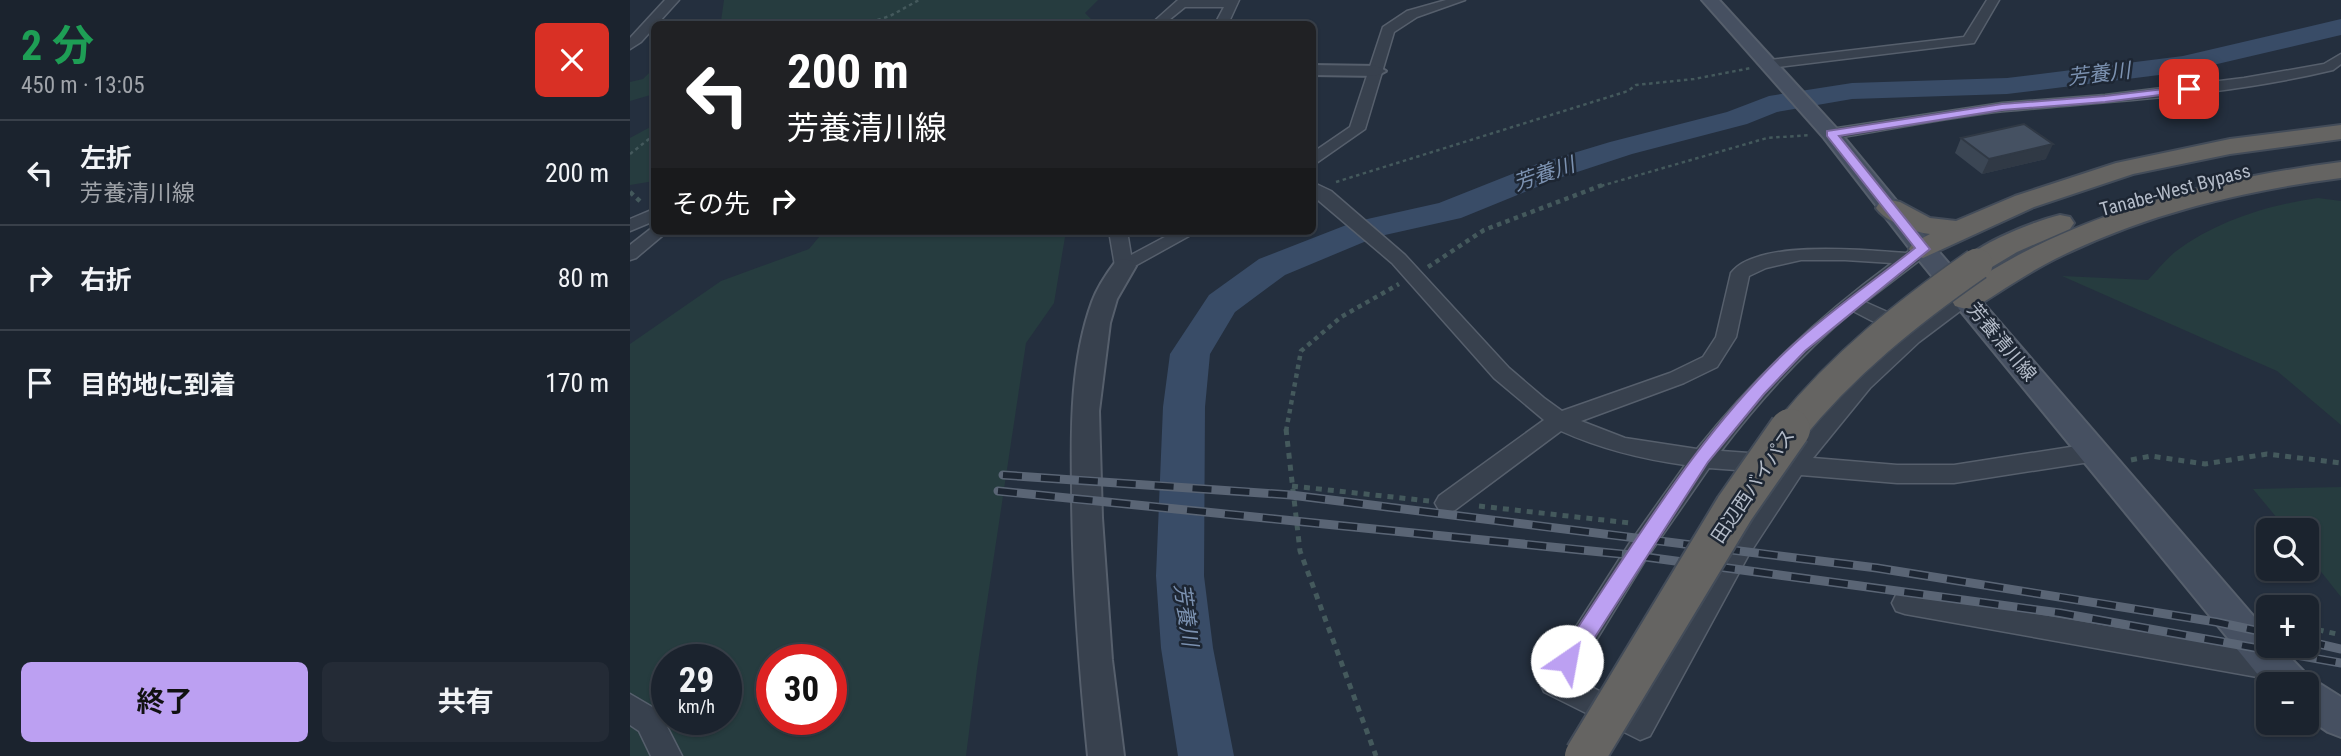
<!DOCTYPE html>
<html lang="ja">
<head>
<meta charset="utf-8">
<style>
  body { margin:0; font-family:"Roboto Condensed","Noto Sans JP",sans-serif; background:#242b36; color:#f1f3f6; height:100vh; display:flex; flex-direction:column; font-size:26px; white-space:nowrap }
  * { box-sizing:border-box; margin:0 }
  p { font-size:23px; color:#a0a4aa }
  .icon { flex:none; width:38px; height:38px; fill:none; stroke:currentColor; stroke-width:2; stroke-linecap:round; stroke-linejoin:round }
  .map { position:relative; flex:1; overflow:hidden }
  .sheet { display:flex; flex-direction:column; background:#1b232e; width:630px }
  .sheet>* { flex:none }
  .top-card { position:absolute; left:21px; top:21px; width:665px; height:214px; border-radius:10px; box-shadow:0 2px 5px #0004,0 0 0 2px #39404a; background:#202124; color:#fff; overflow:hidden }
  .fabs { position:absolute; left:1626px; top:518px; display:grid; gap:14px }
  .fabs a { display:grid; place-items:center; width:63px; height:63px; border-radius:10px; background:#1b232e; box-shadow:0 2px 5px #0004,0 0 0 2px #39404a; font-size:35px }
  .speed { position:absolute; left:21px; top:644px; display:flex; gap:14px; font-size:35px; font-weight:700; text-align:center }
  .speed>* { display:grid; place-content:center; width:91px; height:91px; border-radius:50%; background:#1b232e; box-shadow:0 2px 5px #0004,0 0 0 2px #39404a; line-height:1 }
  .speed small { font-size:18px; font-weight:400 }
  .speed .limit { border:10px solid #d22; background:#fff; color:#111 }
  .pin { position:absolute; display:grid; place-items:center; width:60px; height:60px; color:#fff; margin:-30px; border-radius:14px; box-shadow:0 4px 10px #0006 }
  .me { position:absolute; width:77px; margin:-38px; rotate:33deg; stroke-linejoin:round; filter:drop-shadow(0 0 5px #0008) }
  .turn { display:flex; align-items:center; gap:24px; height:147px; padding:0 21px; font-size:32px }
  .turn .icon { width:91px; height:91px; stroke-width:2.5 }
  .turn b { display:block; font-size:49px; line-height:60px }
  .then { display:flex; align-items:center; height:66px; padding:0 21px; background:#0003; gap:14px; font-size:26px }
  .round { display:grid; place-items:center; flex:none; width:74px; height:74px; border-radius:10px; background:#242b36 }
  .head { display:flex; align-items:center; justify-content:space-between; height:119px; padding:0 21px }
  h1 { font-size:42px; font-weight:700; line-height:52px; color:#1e9e55 }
  .action { display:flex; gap:14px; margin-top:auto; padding:14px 21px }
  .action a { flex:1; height:80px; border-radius:10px; background:#bca0f2; color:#111; font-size:28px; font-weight:700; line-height:80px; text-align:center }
  .action a+a { background:#242b36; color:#f1f3f6 }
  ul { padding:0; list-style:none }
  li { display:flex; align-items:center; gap:21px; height:105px; padding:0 21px; border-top:2px solid #39404a }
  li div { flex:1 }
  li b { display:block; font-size:26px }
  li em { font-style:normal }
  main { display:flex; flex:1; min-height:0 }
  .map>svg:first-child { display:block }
  .green { fill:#263c3f; fill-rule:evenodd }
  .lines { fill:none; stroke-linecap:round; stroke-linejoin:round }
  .river { fill:#394c67; fill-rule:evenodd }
  .minor-casing { stroke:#565f6c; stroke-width:3 }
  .tertiary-casing { stroke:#565f6c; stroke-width:4 }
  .secondary-casing { stroke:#565f6c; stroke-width:4 }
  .trunk-casing { stroke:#434c59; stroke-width:4 }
  .path-far2 { stroke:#44595c; stroke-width:2.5; stroke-dasharray:3.5 3.5; stroke-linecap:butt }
  .path-far1 { stroke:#44595c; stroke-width:4.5; stroke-dasharray:4.5 4.5; stroke-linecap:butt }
  .path { stroke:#44595c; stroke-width:5; stroke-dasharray:6 6; stroke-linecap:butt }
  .minor { fill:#38414e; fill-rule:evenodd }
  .tertiary { fill:#38414e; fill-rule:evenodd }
  .secondary { fill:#465061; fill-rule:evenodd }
  .trunk { fill:#656462; fill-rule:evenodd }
  .rail-casing { stroke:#5a6575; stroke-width:9 }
  .rail { stroke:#1d2633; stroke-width:6; stroke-dasharray:19; stroke-linecap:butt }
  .trunk-bridge-far1-casing { stroke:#434c59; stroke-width:34; stroke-linecap:butt }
  .trunk-bridge-casing { stroke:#434c59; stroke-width:44; stroke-linecap:butt }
  .trunk-bridge-far1 { stroke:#656462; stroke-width:31 }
  .trunk-bridge { stroke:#656462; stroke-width:40 }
  .wall { fill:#3b4654 }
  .shaded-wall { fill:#303945 }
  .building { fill:#455162; stroke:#303945; stroke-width:2 }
  .route { fill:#bca0f2; stroke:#7a689d; stroke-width:2 }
  .labels { text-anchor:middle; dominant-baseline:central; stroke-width:5; stroke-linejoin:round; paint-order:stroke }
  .street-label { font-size:19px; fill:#b4bcc9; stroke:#1d2633 }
  .water-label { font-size:21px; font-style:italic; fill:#7c92b1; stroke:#1d2633 }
</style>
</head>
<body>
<main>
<section class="sheet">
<div class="head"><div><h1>2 分</h1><p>450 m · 13:05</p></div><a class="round" style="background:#d93025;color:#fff"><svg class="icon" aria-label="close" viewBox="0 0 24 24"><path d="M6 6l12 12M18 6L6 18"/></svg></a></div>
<ul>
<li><svg class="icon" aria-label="left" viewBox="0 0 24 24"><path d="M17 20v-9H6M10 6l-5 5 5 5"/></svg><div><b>左折</b><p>芳養清川線</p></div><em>200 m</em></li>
<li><svg class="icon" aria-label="right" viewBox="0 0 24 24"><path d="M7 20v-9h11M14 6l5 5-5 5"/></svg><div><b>右折</b></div><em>80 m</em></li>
<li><svg class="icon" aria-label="arrive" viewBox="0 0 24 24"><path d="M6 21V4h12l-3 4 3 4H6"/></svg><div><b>目的地に到着</b></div><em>170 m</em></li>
</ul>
<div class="action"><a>終了</a><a>共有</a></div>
</section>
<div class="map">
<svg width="1711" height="756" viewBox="0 0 1711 756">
  <rect width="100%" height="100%" fill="#242f3e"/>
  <!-- green -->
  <g class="green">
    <polygon points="94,0 468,0 455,13 466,24 85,24 91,21"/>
    <polygon points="24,68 24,94 0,101 0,82 13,79"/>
    <polygon points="24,125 24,181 0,185 0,138"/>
    <path d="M1688,198L1711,201V425L1647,371L1432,276L1518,280C1527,271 1535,260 1545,252C1586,221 1638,205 1688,198Z"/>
    <path d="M194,231H436L424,303L396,343L347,669L336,756H0V344L91,281L179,249ZM37,660H96V719H37ZM142,660H201V719H142Z"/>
    <polygon points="1711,487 1711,597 1677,554 1676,530 1657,530 1623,489"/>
  </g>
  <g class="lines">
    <!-- river -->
    <polygon class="river" points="1711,19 1711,35 1553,72 1377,94 1222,99 1147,112 1117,124 1002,154 929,178 831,218 746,237 655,275 605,312 580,354 575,407 574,576 583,648 604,756 548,756 531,648 526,576 533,407 540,354 579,295 629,259 724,222 809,203 907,164 980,142 1097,112 1139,96 1222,83 1377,78 1553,56"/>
    <!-- minor casing -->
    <g class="minor-casing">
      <g id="minor">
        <polygon points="35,0 49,0 11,42 0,49 0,38"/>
        <polygon points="548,0 609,0 598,24 585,24 594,7 555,7 534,24 521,24"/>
        <polygon points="816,0 835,0 787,17 764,32 735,129 682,166 682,153 720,127 753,27 777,11"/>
        <polygon points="1357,0 1369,0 1344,43 1140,68 1133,64 1140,60 1334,37"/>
        <path d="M1711,54V64L1703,70C1596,96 1484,101 1375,111C1317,117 1259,130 1201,139L1193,134L1201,129L1372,103L1475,95L1614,78L1694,64Z"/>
        <path d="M682,182L701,191L775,255L879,368L914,398L932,411L1040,373L1073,357L1086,337L1101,273C1126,239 1237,250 1276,253L1287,245H1299L1302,249L1299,253L1235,302L1262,314L1278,330L1329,295H1343L1346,299L1289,342L1240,388L1183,458L1267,465H1324L1466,443L1474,446L1477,452L1474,458L1466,461L1324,483H1267L1171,475L1118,556L1020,736L1010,740L914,692L910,683L999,544L1055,465C1011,459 971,449 931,431L825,510L817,513L809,510L805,503L809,496L914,420L864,378L762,263L682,195ZM1171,260H1215L1262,263C1186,319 1126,376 1067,449L995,438L951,421L1054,383L1087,367L1106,337L1119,276L1136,268ZM1223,311L1248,324L1266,340L1225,377L1159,456L1091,451C1130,400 1173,352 1223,311ZM1079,468L1147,473L1101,541L1004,708L943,678L1016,559Z"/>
        <polygon points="24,209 24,221 0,231 0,219"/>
        <polygon points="23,227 24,231 38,231 6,258 0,260 0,245"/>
        <polygon points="479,231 497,231 501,255 546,231 568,231 494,272 485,266"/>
        <polygon points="1275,592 1644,654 1654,658 1658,667 1654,676 1644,680 1275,614 1266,611 1262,603 1266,595"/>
        <polygon points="0,694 29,711 52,756 21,756 9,731 0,725"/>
      </g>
    </g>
    <!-- tertiary casing -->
    <g class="tertiary-casing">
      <g id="tertiary">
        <polygon points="682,65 747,66 756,71 747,76 682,75"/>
        <path d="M494,259L502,261L506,266L487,299L480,323L469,411L472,518L482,660L494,756H458C449,666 442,576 442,486C441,425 441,360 462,302C467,288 477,273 486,261Z"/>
      </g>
    </g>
    <!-- secondary casing -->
    <g class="secondary-casing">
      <polygon id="secondary" points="1072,0 1089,0 1208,130 1302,244 1638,633 1638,646 1649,646 1679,677 1711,697 1711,737 1698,732 1676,717 1676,684 1638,684 1638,687 1284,254 1194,138"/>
    </g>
    <!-- trunk casing -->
    <g class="trunk-casing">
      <g id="trunk">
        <path d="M1711,125V139L1600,154L1503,174L1404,207L1293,258L1283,255L1279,249L1283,243L1300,234C1283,232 1256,222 1246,208L1250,202L1260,200L1270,202L1300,218L1326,221L1385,196L1486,163L1600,139Z"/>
        <path d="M1711,162V178C1611,191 1515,214 1425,259C1397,273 1373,290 1347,306L1336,309L1325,306L1321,299L1325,292C1351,277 1377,260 1404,247C1501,200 1604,176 1711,162Z"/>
        <path d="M1430,215L1440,217L1444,223L1440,229L1387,252L1357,270L1347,273L1337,270L1332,264C1346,243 1406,221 1430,215Z"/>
      </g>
    </g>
    <!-- path-far2 -->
    <g class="path-far2">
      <polyline points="234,24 260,16 289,0"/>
      <polyline points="0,154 24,135"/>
      <polyline points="706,182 998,91 1006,85 1064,79 1121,68"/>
      <polyline points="971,186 1137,138 1180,135"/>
    </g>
    <!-- path-far1 -->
    <g class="path-far1">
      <polyline points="0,192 12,203"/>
      <polyline points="798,267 854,230 975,184"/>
      <polyline points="656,431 671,351 711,317 769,284"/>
    </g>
    <!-- path -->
    <g class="path">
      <polyline points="656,429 670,551 746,756"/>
      <polyline points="1501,460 1521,456 1575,464 1637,454 1711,463"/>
      <polyline points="662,486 799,501"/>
      <polyline points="849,506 1000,523"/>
      <polyline points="1676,627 1711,635"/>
    </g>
    <!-- minor -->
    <use href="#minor" class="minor"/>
    <!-- tertiary -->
    <use href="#tertiary" class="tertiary"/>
    <!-- secondary -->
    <use href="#secondary" class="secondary"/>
    <!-- trunk -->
    <use href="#trunk" class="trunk"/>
    <!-- rail casing -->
    <g class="rail-casing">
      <g id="rail">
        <polyline points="373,475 661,495 1247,568 1586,622 1638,633"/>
        <polyline points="368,491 1001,555 1430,613 1711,663"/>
        <polyline points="1676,641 1711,649"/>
      </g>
    </g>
    <!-- rail -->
    <use href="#rail" class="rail"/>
    <!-- trunk-bridge-far1 casing -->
    <g class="trunk-bridge-far1-casing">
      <path id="trunk-bridge-far1" d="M1159,431C1212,365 1278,312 1347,264"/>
    </g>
    <!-- trunk-bridge casing -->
    <g class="trunk-bridge-casing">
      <polyline id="trunk-bridge" points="955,756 1105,508 1160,429"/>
    </g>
    <!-- trunk-bridge-far1 -->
    <use href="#trunk-bridge-far1" class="trunk-bridge-far1"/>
    <!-- trunk-bridge -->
    <use href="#trunk-bridge" class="trunk-bridge"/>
  </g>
  <!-- wall -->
  <polygon class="wall" points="1331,138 1416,159 1352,174 1325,153"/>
  <!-- shaded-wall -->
  <polygon class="shaded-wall" points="1423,144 1416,159 1352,174 1359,159"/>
  <!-- building -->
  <polygon class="building" points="1394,124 1423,144 1359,159 1331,138"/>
  <!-- route -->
  <path class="route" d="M1559,86L1562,87V91L1475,102L1372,110L1209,136L1300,249L1175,351L1134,394L1078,462L945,668L937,671L930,668L927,661L930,654C1002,548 1068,432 1164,344C1201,310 1245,280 1285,248L1197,136V131L1372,104L1475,96Z"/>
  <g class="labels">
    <!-- street labels -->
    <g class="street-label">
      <text transform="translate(1545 190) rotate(-15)">Tanabe-West Bypass</text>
      <text transform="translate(1372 342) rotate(50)">芳養清川線</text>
      <text transform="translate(1123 486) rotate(-56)">田辺西バイパス</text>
    </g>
    <!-- water labels -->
    <g class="water-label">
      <text transform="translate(1469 74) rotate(-7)">芳養川</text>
      <text transform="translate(914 174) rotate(-19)">芳養川</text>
      <text transform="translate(556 615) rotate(82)">芳養川</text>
    </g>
  </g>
</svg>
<div class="fabs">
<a><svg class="icon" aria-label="search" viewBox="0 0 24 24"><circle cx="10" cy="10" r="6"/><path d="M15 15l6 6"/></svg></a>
<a>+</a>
<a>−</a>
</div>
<div class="speed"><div>29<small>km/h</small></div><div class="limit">30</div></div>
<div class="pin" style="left:1559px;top:89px;background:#d93025"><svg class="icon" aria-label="arrive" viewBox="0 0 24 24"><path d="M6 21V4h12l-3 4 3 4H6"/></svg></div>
<svg class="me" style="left:937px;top:661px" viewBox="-20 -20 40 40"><circle r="19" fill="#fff"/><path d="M0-13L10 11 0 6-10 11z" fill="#bca0f2"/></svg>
<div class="top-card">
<div class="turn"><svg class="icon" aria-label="left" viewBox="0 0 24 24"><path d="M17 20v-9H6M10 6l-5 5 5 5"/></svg><div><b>200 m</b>芳養清川線</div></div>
<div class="then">その先<svg class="icon" aria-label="right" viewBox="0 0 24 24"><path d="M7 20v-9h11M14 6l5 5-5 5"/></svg></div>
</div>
</div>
</main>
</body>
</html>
